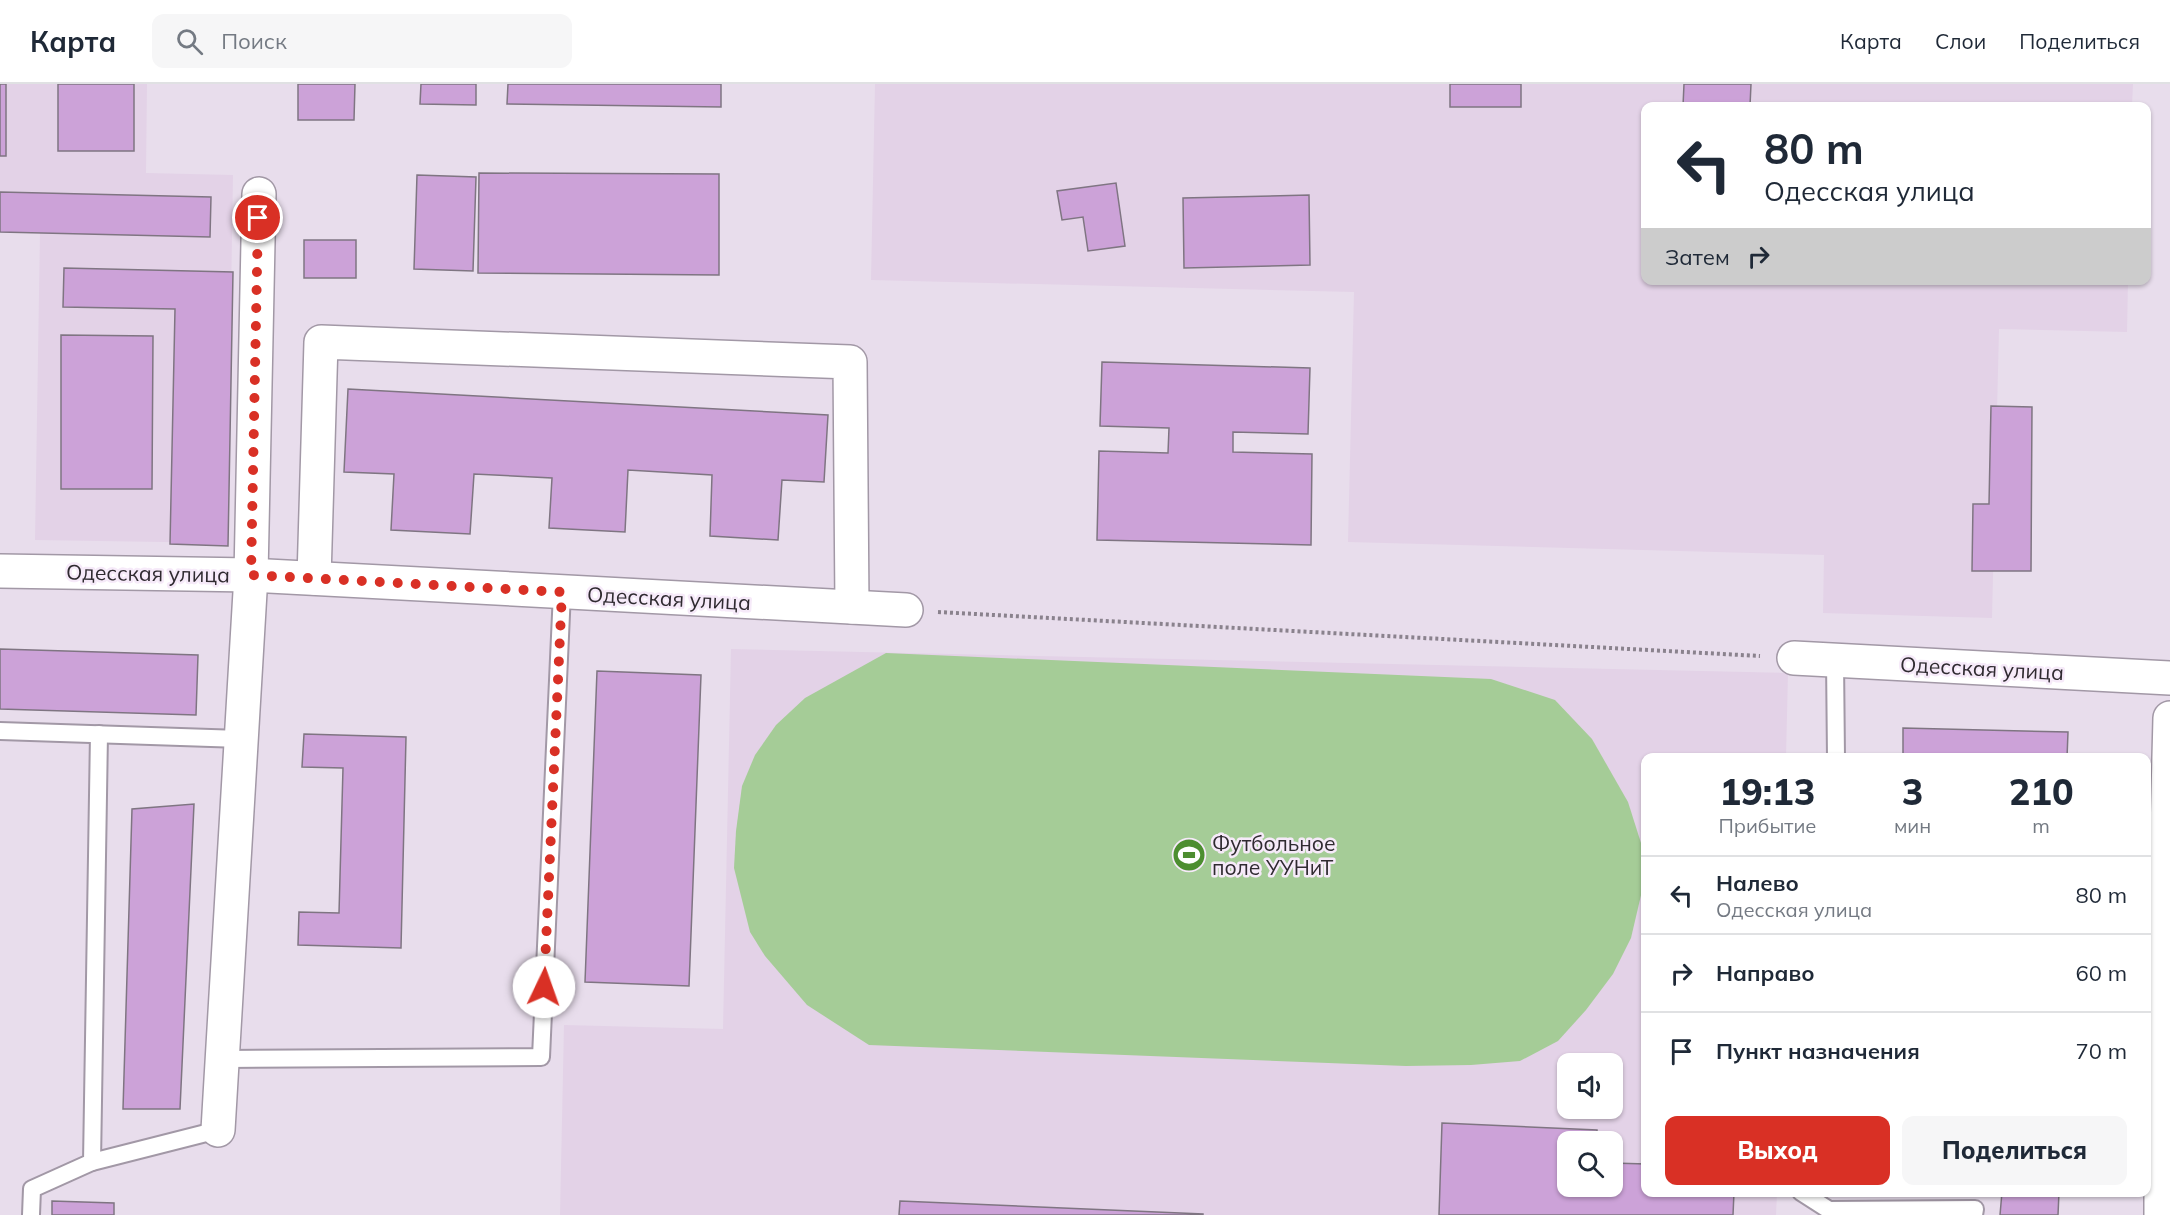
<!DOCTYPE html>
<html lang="ru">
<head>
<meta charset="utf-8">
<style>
  body { margin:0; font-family:Mulish,sans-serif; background:#f6f6f7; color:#1f2937; height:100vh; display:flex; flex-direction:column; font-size:22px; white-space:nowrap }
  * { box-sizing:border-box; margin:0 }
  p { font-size:20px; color:#747a83 }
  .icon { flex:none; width:33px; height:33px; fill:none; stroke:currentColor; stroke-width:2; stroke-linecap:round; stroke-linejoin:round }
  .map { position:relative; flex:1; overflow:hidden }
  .side { position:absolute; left:1641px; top:669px; width:510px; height:444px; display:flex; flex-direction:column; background:#fff; border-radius:12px; box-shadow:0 2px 4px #0004 }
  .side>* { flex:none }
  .hud { position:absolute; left:1641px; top:18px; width:510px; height:183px; border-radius:12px; box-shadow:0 2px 4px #0004; background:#fff; color:#1f2937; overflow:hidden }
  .buttons { position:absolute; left:1557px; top:969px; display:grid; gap:12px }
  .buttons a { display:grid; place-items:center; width:66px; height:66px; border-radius:12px; background:#fff; box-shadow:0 2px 4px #0004; font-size:30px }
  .pin { position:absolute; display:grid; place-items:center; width:51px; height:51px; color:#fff; margin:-26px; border:3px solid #fff; border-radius:50%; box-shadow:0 2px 6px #0007 }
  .me { position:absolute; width:66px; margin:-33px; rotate:3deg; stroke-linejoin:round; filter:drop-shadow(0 0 4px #0008) }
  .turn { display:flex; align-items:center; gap:21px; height:126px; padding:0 24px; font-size:27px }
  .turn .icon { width:78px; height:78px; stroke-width:2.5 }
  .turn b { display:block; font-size:42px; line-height:51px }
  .then { display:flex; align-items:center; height:57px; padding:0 24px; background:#0003; gap:12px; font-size:22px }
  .eta { display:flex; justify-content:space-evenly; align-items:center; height:102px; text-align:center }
  .eta b { font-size:36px; font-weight:800; line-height:42px }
  .primary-button { display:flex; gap:12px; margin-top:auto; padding:12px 24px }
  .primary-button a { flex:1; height:69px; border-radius:12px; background:#d93025; color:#fff; font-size:24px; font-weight:800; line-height:69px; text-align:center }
  .primary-button a+a { background:#f6f6f7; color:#1f2937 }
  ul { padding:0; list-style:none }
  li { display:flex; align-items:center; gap:18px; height:78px; padding:0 24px; border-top:2px solid #e0e1e3 }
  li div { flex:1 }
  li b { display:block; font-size:22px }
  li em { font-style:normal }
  header { display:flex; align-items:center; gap:36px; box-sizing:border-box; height:84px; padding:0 30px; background:#fff; border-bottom:2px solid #e0e1e3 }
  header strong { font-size:28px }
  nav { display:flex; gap:33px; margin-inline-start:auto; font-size:21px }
  .search { width:420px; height:54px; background:#f6f6f7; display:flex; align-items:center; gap:15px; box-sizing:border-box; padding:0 21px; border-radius:12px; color:#747a83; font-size:22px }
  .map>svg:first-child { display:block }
  .built { fill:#e3d2e7; fill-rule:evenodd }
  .green { fill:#a5cc97 }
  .building { fill:#cca2d8; stroke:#7f7582; stroke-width:1.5 }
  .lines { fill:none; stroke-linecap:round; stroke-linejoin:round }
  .service-casing { stroke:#a298a6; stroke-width:20 }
  .minor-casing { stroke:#a298a6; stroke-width:36 }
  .tertiary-casing { stroke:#a298a6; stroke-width:36 }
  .path { stroke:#8a828d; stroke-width:4; stroke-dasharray:3 3; stroke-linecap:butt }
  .service { stroke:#fff; stroke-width:16 }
  .minor { stroke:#fff; stroke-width:33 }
  .tertiary { stroke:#fff; stroke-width:33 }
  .route { stroke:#d93025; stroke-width:10; stroke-dasharray:0 18 }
  .labels { text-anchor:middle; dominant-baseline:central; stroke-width:5; stroke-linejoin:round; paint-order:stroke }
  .street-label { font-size:21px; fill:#2f2a30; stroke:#f6eaf9 }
  .poi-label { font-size:21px; fill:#2f2a30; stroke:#f6eaf9; text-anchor:start }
</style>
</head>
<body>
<header>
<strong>Карта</strong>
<div class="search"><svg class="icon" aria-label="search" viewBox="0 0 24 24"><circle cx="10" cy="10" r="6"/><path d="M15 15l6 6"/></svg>Поиск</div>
<nav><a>Карта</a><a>Слои</a><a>Поделиться</a></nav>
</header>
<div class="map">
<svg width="2170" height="1131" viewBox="0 0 2170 1131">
  <rect width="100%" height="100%" fill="#e8ddec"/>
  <!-- built -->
  <g class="built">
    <polygon points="0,0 147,0 146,89 233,91 227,459 35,456 40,149 0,148"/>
    <polygon points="875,0 2133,0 2132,22 1646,22 1646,196 2128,197 2127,248 1999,245 1992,534 1823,529 1824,471 1348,458 1354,208 871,196"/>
    <path d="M731,565L1788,589L1786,673L1646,674V1108L1777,1109L1776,1131H560L564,941L723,945ZM1568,980H1612V1024H1568ZM1568,1058H1612V1102H1568Z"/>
  </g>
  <!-- green -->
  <polygon class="green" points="886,569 1491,595 1555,616 1592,655 1628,718 1641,759 1645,794 1631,854 1613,890 1586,926 1558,957 1520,977 1471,981 1406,982 869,961 807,921 765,872 750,848 734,784 736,747 742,702 755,671 776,641 805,614"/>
  <!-- building -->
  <g class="building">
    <rect x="0" y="0" width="6" height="72"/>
    <rect x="58" y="0" width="76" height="67"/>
    <polygon points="298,0 355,0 354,36 298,36"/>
    <polygon points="421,0 476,0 476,21 420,20"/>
    <polygon points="508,0 721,0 721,23 507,20"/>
    <rect x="1450" y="0" width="71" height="23"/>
    <polygon points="1684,0 1751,0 1750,22 1683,22"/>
    <polygon points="479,89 719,90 719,191 478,189"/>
    <polygon points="417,91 476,93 473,187 414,185"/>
    <polygon points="1116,99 1125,162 1088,167 1083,133 1062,136 1057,107"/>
    <polygon points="0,108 211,113 210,153 0,148"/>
    <polygon points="1309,111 1310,181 1184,184 1183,114"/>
    <rect x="304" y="156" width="52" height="38"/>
    <polygon points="64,184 233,188 228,462 170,460 175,225 63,223"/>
    <polygon points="61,251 153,252 152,405 61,405"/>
    <polygon points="1102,278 1310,284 1308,350 1233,348 1233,368 1312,370 1311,461 1097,456 1099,367 1168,369 1169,344 1100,342"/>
    <polygon points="348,305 828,331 824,398 782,396 778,456 710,452 712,391 628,386 625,448 549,444 552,394 474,390 470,450 391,446 394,390 344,388"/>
    <polygon points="1991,322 2032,323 2031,487 1972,487 1973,420 1989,420"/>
    <polygon points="0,565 198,571 196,631 0,625"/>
    <polygon points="597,587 701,591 689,902 585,898"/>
    <polygon points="1903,644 2068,648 2067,674 1903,674"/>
    <polygon points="304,650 406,653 401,864 298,861 299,828 339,829 343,684 302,683"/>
    <polygon points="194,720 180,1025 123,1025 132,725"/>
    <polygon points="1442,1039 1597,1046 1597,1058 1568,1058 1568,1102 1612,1102 1612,1079 1646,1080 1646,1108 1734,1108 1733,1131 1439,1131"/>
    <polygon points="2002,1108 2059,1108 2058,1131 2000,1131"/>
    <polygon points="52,1117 114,1119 114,1131 52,1131"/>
    <polygon points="900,1117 1203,1130 1203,1131 899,1131"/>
  </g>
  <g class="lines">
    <!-- service casing -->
    <g class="service-casing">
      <g id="service">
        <polyline points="1835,576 1836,674"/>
        <polyline points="0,647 241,655"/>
        <polyline points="224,975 541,973 562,508"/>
        <polyline points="92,1078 218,1046"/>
        <polyline points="1801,1108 1829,1126 1975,1125 1974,1131"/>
        <polyline points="31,1131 32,1105 92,1078 99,650"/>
      </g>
    </g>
    <!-- minor casing -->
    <g class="minor-casing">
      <g id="minor">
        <polyline points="0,487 251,491 906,526"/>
        <polyline points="314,494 321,258 850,278 852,523"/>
        <polyline points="1794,574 2170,594"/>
        <polyline points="218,1046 251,491 259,110"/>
      </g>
    </g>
    <!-- tertiary casing -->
    <g class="tertiary-casing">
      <polyline id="tertiary" points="2161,1131 2161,977 2170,634"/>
    </g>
    <!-- path -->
    <polyline class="path" points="938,528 1760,572"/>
    <!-- service -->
    <use href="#service" class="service"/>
    <!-- minor -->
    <use href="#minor" class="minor"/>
    <!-- tertiary -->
    <use href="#tertiary" class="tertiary"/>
  </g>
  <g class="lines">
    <!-- route -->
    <polyline class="route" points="258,134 251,491 562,508 544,903"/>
  </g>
  <!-- icons -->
  <defs>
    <g id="stadium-disc" transform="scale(1.725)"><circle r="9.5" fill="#4d8e30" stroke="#f6eaf9"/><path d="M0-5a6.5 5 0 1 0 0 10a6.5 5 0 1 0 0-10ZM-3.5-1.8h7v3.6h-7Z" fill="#fff"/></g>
  </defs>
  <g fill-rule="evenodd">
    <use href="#stadium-disc" x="1189" y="771"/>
  </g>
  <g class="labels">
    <!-- street labels -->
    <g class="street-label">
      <text transform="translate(148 489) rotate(1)">Одесская улица</text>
      <text transform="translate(669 514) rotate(3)">Одесская улица</text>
      <text transform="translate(1982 584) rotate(3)">Одесская улица</text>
    </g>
    <!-- poi labels -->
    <g class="poi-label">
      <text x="1212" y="759">Футбольное<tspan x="1212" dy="24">поле УУНиТ</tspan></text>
    </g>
  </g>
</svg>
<div class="buttons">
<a><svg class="icon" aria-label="sound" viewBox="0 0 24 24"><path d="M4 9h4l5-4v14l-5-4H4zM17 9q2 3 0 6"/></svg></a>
<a><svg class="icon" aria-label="search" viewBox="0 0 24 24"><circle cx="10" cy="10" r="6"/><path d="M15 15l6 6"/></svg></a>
</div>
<div class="pin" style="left:258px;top:134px;background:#d93025"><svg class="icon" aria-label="arrive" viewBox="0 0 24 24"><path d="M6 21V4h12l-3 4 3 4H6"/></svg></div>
<svg class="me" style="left:544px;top:903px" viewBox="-20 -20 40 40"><circle r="19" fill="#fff"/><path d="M0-13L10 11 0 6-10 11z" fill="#d93025"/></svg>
<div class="hud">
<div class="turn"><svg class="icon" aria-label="left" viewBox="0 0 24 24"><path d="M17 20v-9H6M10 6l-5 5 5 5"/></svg><div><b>80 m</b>Одесская улица</div></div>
<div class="then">Затем<svg class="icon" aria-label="right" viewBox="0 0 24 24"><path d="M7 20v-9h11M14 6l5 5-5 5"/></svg></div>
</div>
<section class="side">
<div class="eta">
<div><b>19:13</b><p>Прибытие</p></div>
<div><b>3</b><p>мин</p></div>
<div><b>210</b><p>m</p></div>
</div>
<ul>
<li><svg class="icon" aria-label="left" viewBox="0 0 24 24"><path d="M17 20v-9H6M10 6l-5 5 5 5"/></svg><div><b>Налево</b><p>Одесская улица</p></div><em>80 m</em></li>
<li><svg class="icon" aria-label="right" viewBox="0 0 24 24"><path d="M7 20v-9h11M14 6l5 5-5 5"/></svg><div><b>Направо</b></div><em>60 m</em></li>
<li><svg class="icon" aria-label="arrive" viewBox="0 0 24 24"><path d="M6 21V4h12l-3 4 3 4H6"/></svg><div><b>Пункт назначения</b></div><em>70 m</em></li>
</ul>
<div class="primary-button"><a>Выход</a><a>Поделиться</a></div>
</section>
</div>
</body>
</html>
